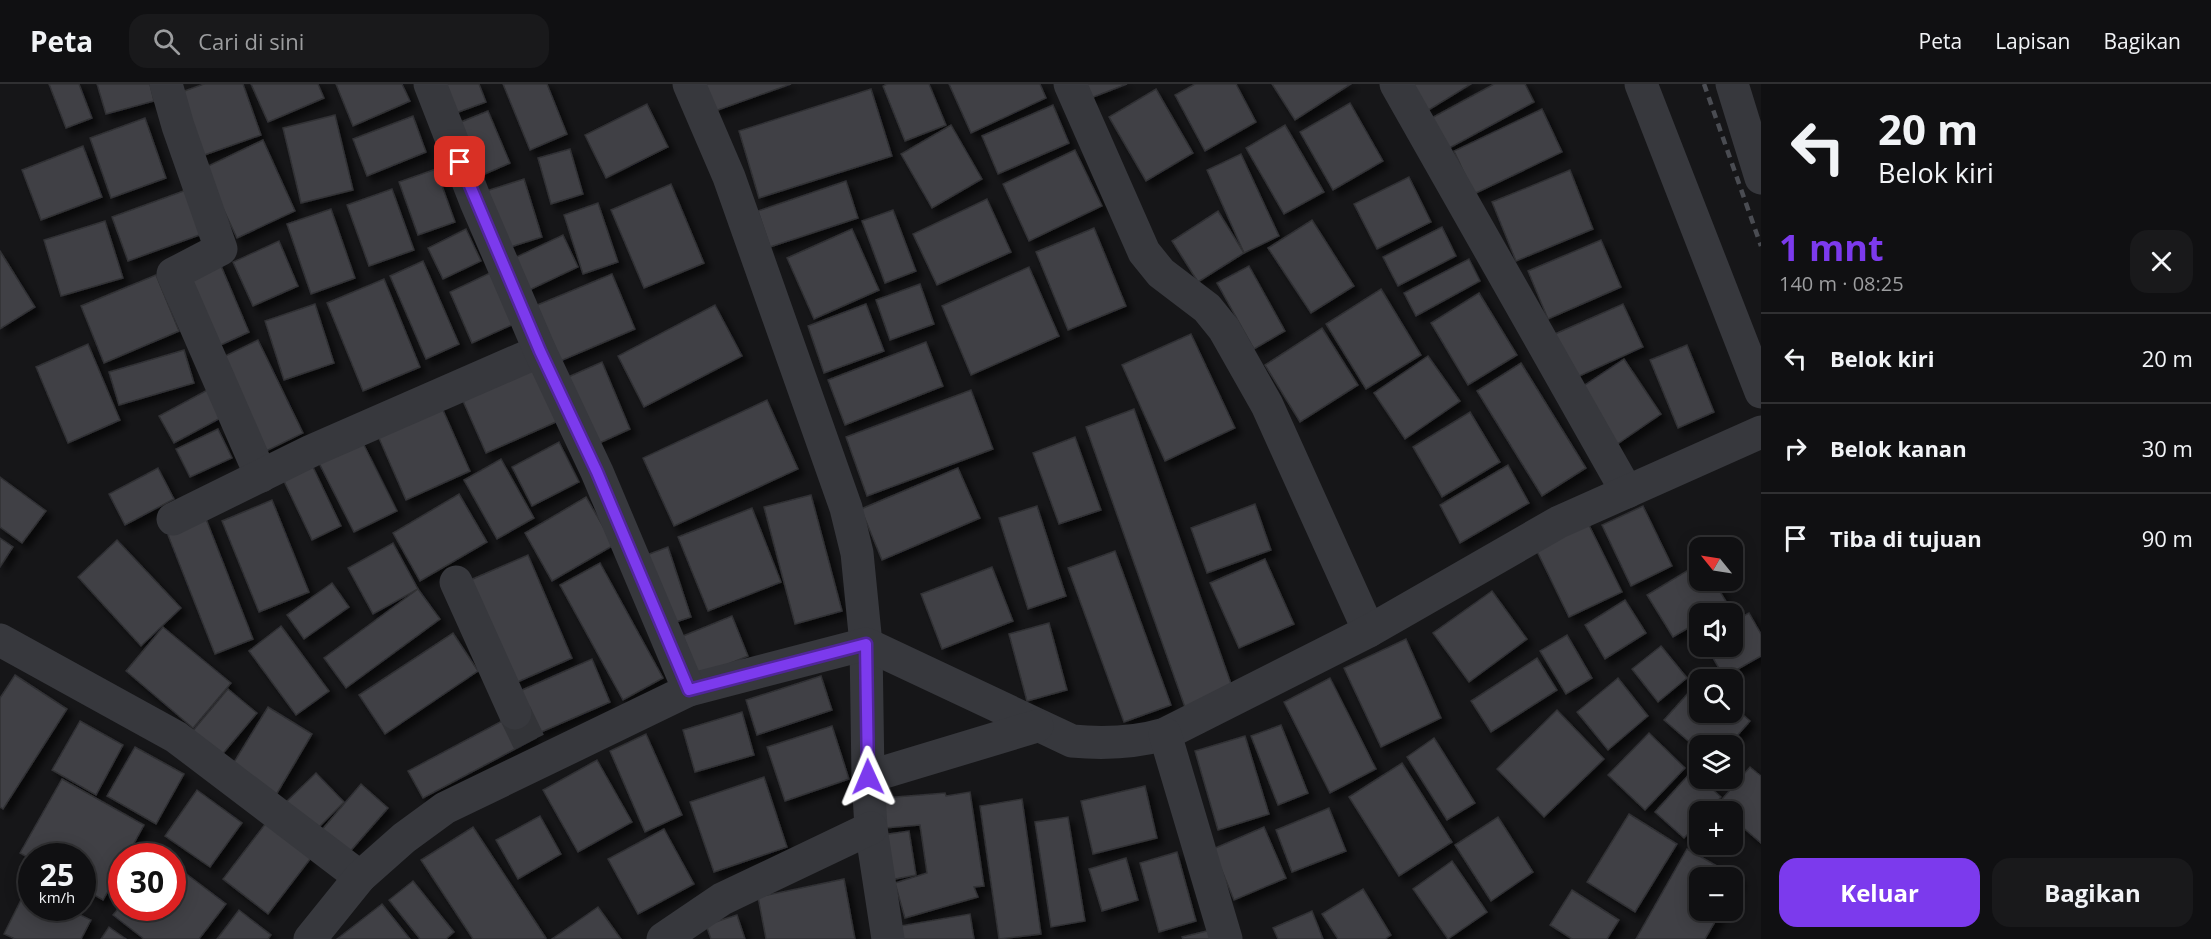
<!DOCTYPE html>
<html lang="id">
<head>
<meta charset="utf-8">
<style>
  body { margin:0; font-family:"Open Sans",sans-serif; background:#19191b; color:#f1f3f6; height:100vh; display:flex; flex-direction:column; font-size:22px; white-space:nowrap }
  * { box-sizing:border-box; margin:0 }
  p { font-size:20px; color:#9c9d9f }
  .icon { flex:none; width:33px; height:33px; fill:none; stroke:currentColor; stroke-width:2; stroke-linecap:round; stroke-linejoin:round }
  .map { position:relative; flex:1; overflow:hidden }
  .side { display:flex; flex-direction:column; background:#101012; width:450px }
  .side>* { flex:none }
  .hud { background:#101012; color:#f1f3f6; overflow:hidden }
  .needle { width:39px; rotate:300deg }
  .fabs { position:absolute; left:1689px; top:453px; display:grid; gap:12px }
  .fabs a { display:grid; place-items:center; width:54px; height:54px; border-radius:12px; background:#101012; box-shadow:0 3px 15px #0003,0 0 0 2px #303032; font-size:30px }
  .speed { position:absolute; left:18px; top:759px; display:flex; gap:12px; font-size:30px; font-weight:700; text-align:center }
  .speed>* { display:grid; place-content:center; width:78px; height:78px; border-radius:50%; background:#101012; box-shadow:0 3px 15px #0003,0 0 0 2px #303032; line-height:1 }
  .speed small { font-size:15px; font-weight:400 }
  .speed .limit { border:9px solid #d22; background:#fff; color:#111 }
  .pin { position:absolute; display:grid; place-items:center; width:51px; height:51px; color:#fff; margin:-26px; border-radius:12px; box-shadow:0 3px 9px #0006 }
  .me { position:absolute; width:66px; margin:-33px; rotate:359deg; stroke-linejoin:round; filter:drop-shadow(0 0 4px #0008) }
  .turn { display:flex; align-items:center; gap:21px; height:126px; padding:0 18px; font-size:27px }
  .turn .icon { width:78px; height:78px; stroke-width:2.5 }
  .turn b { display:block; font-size:42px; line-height:51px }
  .round { display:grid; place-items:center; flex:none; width:63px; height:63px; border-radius:18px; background:#19191b }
  .head { display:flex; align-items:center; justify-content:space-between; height:102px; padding:0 18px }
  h1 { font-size:36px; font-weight:700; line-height:45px; color:#7c3aed }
  .action { display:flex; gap:12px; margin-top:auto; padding:12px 18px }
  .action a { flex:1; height:69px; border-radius:18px; background:#7c3aed; color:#fff; font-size:24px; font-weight:700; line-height:69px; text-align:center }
  .action a+a { background:#19191b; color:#f1f3f6 }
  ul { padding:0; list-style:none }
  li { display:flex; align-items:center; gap:18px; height:90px; padding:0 18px; border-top:2px solid #303032 }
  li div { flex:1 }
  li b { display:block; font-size:22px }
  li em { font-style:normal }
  header { display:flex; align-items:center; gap:36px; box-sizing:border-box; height:84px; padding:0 30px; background:#101012; border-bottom:2px solid #303032 }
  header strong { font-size:28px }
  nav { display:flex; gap:33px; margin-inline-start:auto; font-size:21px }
  .search { width:420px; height:54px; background:#19191b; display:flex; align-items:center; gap:15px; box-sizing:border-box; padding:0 21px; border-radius:18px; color:#9c9d9f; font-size:22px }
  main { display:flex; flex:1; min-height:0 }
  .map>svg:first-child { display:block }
  .building { fill:#404145; stroke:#303034; stroke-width:1.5; filter:url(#shadow) }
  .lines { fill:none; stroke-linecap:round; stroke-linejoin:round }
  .street-tunnel { stroke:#333438; stroke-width:33; stroke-dasharray:33 16; stroke-linecap:butt }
  .street { stroke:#37383d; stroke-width:33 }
  .rail { stroke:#4a4c52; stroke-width:4.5; stroke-dasharray:8 6; stroke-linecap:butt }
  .route-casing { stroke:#51269a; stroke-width:15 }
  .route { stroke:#7c3aed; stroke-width:10 }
</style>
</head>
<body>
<header>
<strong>Peta</strong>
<div class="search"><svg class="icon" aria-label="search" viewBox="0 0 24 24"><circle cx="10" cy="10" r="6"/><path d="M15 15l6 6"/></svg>Cari di sini</div>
<nav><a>Peta</a><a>Lapisan</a><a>Bagikan</a></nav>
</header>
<main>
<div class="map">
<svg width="1761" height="855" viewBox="0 0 1761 855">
  <defs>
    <filter id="shadow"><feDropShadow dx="5.5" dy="5.5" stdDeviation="3" flood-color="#0009"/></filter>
  </defs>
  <rect width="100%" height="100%" fill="#161618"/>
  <!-- building -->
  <g class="building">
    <polygon points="49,0 79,0 92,34 66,44"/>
    <polygon points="97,0 150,0 154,17 106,30"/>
    <polygon points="204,0 243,0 261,51 196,74 173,11"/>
    <polygon points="251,0 318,0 324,14 268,38"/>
    <polygon points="336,0 402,0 410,17 353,42"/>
    <polygon points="441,0 479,0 486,18 453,30"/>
    <polygon points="503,0 547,0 567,50 530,66"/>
    <polygon points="705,0 791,0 715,27"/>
    <polygon points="887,0 929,0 946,41 905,57 883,2"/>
    <polygon points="949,0 1040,0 1046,14 971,49"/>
    <polygon points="1077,0 1127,0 1083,17"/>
    <polygon points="1195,0 1236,0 1256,38 1205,67 1175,11"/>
    <polygon points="1272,0 1351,0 1295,36"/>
    <polygon points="1410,0 1471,0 1427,27"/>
    <polygon points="1494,0 1525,0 1534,18 1442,68 1426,37"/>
    <polygon points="871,5 892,72 759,114 739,47"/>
    <polygon points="1156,5 1193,69 1146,97 1109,33"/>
    <polygon points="1350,19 1383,77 1333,106 1300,48"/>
    <polygon points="647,20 668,63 606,94 585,51"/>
    <polygon points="1053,21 1069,59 998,90 982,52"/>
    <polygon points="1542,25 1562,68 1474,110 1454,67"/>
    <polygon points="488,27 510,79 478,93 456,40"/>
    <polygon points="335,31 353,106 301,119 283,44"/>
    <polygon points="413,32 426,68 367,92 353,55"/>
    <polygon points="145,34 166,94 111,114 90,54"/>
    <polygon points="951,41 982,95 932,124 901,70"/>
    <polygon points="1285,41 1324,108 1284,130 1246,64"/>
    <polygon points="263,56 295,127 237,154 204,84"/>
    <polygon points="83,62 102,113 41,136 22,86"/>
    <polygon points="570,65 583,110 551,120 538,74"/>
    <polygon points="1075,66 1102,122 1029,157 1003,100"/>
    <polygon points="1241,70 1279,152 1244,169 1207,86"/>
    <polygon points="436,85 455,138 418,151 399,98"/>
    <polygon points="1570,86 1593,145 1516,177 1492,118"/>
    <polygon points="1409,93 1431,138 1377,165 1354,120"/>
    <polygon points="524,95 542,153 501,166 483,108"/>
    <polygon points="846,97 858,134 770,163 758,127"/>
    <polygon points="671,100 704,179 644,204 611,126"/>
    <polygon points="189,105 205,149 128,177 112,133"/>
    <polygon points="392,105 414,166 369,182 347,121"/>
    <polygon points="987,115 1011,168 937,201 913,150"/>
    <polygon points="598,119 618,178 583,190 564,131"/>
    <polygon points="331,125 355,194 311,210 287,140"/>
    <polygon points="893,126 916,187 885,199 862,137"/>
    <polygon points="1218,127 1244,169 1198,198 1172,157"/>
    <polygon points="1312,136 1354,202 1311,229 1268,164"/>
    <polygon points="105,137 123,194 61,212 44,156"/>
    <polygon points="1442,143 1456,172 1398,202 1383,173"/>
    <polygon points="1094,144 1126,222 1068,246 1036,168"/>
    <polygon points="466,145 481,177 443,195 428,164"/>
    <polygon points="852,145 879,206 814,235 787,174"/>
    <polygon points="563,151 578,183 523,209 508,177"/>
    <polygon points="1601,156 1621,203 1548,235 1528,187"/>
    <polygon points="279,157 298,202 253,222 233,178"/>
    <polygon points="0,167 35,223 0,245"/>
    <polygon points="1469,175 1480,197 1416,232 1404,209"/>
    <polygon points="219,177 249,248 212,265 182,193"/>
    <polygon points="423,177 459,260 426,275 390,192"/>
    <polygon points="1249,182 1285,247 1254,265 1217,199"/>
    <polygon points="1029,183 1059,252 971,291 942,222"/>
    <polygon points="490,189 514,240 472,259 450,208"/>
    <polygon points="612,190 635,245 558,278 535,222"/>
    <polygon points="156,191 179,247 104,279 81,222"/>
    <polygon points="384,195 420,283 363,307 327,219"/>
    <polygon points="920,200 934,240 890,256 876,216"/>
    <polygon points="1381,205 1421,271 1366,305 1326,240"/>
    <polygon points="1479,209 1517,271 1468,301 1431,239"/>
    <polygon points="315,220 334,279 284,296 265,237"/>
    <polygon points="866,220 884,267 824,289 808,242"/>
    <polygon points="1623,220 1643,263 1575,294 1555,250"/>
    <polygon points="715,221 742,272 644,323 618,272"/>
    <polygon points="1322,244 1358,301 1300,338 1265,281"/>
    <polygon points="1191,250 1235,344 1165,377 1122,281"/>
    <polygon points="258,256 303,349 260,370 215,277"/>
    <polygon points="926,258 943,302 845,341 828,296"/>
    <polygon points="88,260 120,336 68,359 36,283"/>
    <polygon points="1687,261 1714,328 1678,344 1650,276"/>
    <polygon points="184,266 194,299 119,321 109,288"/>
    <polygon points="1428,272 1460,317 1405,355 1374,309"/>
    <polygon points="1624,275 1661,330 1613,363 1576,307"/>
    <polygon points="531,276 558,337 486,369 459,308"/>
    <polygon points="602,278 630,345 595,361 566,294"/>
    <polygon points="1521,279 1586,384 1542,412 1477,307"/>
    <polygon points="213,303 228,330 174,359 159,332"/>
    <polygon points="971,306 993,365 867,412 846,353"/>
    <polygon points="767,316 798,385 674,442 643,374"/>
    <polygon points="439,317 470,387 406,416 375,345"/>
    <polygon points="1134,325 1234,608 1186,626 1086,343"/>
    <polygon points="1470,328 1500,378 1442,413 1413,363"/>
    <polygon points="218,345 232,374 190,393 176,365"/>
    <polygon points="1075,353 1101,426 1059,440 1033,369"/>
    <polygon points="361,355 397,427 354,448 318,377"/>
    <polygon points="559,358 579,398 532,422 512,383"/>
    <polygon points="501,375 534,434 497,455 464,396"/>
    <polygon points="312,381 341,442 312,456 283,395"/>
    <polygon points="1508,381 1529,419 1460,459 1440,421"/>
    <polygon points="158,384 174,415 125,441 109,410"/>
    <polygon points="958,384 980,434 882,476 861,425"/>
    <polygon points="0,393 46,427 22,459 0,443"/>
    <polygon points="459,410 487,458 420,497 393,449"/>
    <polygon points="811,411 842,527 795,540 764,423"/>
    <polygon points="586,413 614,461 552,497 525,449"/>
    <polygon points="272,416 309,508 259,528 222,437"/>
    <polygon points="1255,420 1271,466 1207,489 1191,444"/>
    <polygon points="1037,422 1066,512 1028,525 999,434"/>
    <polygon points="1643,422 1672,482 1631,502 1602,441"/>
    <polygon points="752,424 781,498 708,527 678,453"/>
    <polygon points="206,435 253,555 215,570 168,451"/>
    <polygon points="1587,437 1622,508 1569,533 1535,463"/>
    <polygon points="0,454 13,463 0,483"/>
    <polygon points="117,456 181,524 141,562 78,493"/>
    <polygon points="393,459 418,505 373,530 348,484"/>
    <polygon points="668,463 691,533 667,541 644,472"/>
    <polygon points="1115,467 1171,621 1124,638 1068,484"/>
    <polygon points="528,471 572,574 513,600 468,497"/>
    <polygon points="1265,475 1294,540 1239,564 1210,499"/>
    <polygon points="600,479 663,594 623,616 560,501"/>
    <polygon points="1700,479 1700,496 1713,496 1727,519 1711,530 1700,530 1700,537 1673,553 1647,511"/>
    <polygon points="992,483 1013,537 942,565 921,510"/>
    <polygon points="332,499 349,523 304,555 287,531"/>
    <polygon points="418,505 440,535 346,604 324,574"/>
    <polygon points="1492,507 1527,555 1469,598 1433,549"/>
    <polygon points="1625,516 1646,549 1605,575 1585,541"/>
    <polygon points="1749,529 1761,550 1761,572 1724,593 1706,562 1732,562 1732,538"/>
    <polygon points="732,532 748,572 699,592 683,552"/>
    <polygon points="1049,539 1067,606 1027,617 1009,550"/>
    <polygon points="281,542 329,607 296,631 249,567"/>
    <polygon points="163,543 231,599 193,644 126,587"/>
    <polygon points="453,549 478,587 385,650 359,611"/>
    <polygon points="1567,551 1592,594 1566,610 1540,567"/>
    <polygon points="1406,555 1441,634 1381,663 1344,584"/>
    <polygon points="1661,562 1687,594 1658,618 1632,585"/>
    <polygon points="1537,574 1557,606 1491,648 1471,617"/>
    <polygon points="592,575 610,618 539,649 520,607"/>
    <polygon points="15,591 67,625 3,725 0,723 0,614"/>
    <polygon points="821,592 832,626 757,651 746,616"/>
    <polygon points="1330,594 1376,685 1330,709 1284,618"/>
    <polygon points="1618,594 1648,632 1608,666 1577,628"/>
    <polygon points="1700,596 1700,628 1732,628 1732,621 1750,637 1728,662 1700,662 1700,667 1664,636"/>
    <polygon points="228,605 257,629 220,673 191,649"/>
    <polygon points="268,623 312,650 273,716 228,688"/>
    <polygon points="1557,626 1604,675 1544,733 1497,685"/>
    <polygon points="521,627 536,654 423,714 408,687"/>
    <polygon points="742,628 754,671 695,688 683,646"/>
    <polygon points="80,637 123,661 96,711 52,686"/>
    <polygon points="1281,641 1308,709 1278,721 1251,652"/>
    <polygon points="832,642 849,695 785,717 767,663"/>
    <polygon points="1649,649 1685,684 1645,726 1608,691"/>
    <polygon points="646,650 682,731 645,748 610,667"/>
    <polygon points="1245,652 1269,730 1218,746 1195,667"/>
    <polygon points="1434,654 1475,719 1447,736 1407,673"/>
    <polygon points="135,663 184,690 156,740 107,712"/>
    <polygon points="597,676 632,738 578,768 543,706"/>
    <polygon points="1402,679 1452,758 1399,792 1349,713"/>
    <polygon points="1750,683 1761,692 1761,759 1732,734 1732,728 1725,728 1717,721"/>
    <polygon points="1692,687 1721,713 1708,728 1700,728 1700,737 1684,754 1655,728"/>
    <polygon points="316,689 344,718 312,750 283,721"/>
    <polygon points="764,693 787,763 714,788 690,718"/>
    <polygon points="62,695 144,741 127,772 122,772 122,782 103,816 82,804 82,772 32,772 32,776 20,769"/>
    <polygon points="361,700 388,724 347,771 320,748"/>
    <polygon points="1145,702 1157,754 1093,770 1081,717"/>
    <polygon points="197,706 242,739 210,783 165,752"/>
    <polygon points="970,708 984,802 974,803 978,813 905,834 895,799 927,789 920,741 885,744 883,714 945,709 946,712"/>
    <polygon points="1022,715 1041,850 999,855 980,722"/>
    <polygon points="1329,724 1346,767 1292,788 1276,746"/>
    <polygon points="1629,730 1677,760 1635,828 1587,798"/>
    <polygon points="540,732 561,770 518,795 496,756"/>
    <polygon points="1068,733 1085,837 1051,843 1035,738"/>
    <polygon points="1498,733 1533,788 1491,817 1455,761"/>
    <polygon points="266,739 311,774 268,830 223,795"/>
    <polygon points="473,743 546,854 544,855 473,855 421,776"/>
    <polygon points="1264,743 1286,794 1234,816 1213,765"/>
    <polygon points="664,745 694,800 638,830 608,775"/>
    <polygon points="909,747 916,791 890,796 882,751"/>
    <polygon points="1687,765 1740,795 1732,808 1732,794 1700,794 1700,826 1722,826 1705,855 1636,855"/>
    <polygon points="1177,768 1196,837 1159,848 1140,779"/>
    <polygon points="1126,774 1138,816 1102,827 1089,785"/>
    <polygon points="1452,777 1487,828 1448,855 1413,805"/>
    <polygon points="172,779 226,820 199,855 144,855 113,831 122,820 122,824 172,824"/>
    <polygon points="844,795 855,855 766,855 758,813"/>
    <polygon points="413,797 454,848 446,855 420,855 389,816"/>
    <polygon points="27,804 32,806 32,824 66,824 91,836 81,855 15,855 4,850"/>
    <polygon points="1363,805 1391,851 1385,855 1338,855 1322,830"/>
    <polygon points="1572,806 1619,836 1607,855 1572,855 1550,841"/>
    <polygon points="382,820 410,855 337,855"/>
    <polygon points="598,823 621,855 552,855"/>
    <polygon points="239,826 271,851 268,855 217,855"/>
    <polygon points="1312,827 1323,855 1278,855 1273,844"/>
    <polygon points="970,830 974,855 902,855 900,842"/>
    <polygon points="737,831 745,855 711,855 706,841"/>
    <polygon points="109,843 126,855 101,855"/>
    <polygon points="1211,846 1213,855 1183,855 1182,853"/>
  </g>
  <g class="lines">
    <!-- street-tunnel -->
    <polyline class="street-tunnel" points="515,629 529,658"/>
    <!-- street -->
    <g class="street">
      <polyline points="166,0 178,42 221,165 173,190 261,392"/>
      <polyline points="689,0 729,93 846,424 857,469 866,560 868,693 871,744 888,855"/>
      <polyline points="1070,0 1144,168 1161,189 1207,224 1224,245 1267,321 1369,547"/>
      <polyline points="1396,0 1627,408"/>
      <polyline points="1641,0 1761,308"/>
      <polyline points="1732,0 1761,94"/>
      <polyline points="173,435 311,367 540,267"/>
      <polyline points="456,498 515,629"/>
      <polyline points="0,556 176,653 360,793"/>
      <path d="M689,606L866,560L1072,657C1104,660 1134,659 1165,650L1369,547L1559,438L1761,348"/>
      <polyline points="1165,650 1226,855"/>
      <polyline points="868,693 1037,642"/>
      <polyline points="310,855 360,793 404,754 445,724 689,606 597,388 540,267 476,118 430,0"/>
      <polyline points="663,855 722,815 871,744"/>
    </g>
    <!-- rail -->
    <polyline class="rail" points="1704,0 1761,162"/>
  </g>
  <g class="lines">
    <!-- route casing -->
    <g class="route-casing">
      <polyline id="route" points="460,78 540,267 597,388 689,606 866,560 868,693"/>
    </g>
    <!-- route -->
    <use href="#route" class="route"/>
  </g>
</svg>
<div class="fabs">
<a><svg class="needle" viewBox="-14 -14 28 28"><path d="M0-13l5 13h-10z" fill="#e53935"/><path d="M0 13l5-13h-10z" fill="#9c9d9f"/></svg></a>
<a><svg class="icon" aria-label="sound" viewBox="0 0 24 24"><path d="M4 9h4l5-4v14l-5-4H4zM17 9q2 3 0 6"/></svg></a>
<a><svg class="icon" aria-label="search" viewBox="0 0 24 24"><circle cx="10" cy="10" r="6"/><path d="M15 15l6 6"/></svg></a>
<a><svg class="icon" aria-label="layers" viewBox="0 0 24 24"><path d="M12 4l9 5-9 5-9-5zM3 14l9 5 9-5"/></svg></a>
<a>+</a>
<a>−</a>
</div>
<div class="speed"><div>25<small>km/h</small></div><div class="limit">30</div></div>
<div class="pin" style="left:460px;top:78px;background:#d93025"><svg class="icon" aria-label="arrive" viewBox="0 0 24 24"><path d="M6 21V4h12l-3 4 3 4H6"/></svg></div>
<svg class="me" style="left:868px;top:693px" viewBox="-20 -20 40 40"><path d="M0-17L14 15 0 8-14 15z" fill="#7c3aed" stroke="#fff" stroke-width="4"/></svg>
</div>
<section class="side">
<div class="hud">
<div class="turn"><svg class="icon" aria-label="left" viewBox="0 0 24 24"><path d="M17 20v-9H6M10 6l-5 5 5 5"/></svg><div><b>20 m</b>Belok kiri</div></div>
</div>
<div class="head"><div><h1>1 mnt</h1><p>140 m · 08:25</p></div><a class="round"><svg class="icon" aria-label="close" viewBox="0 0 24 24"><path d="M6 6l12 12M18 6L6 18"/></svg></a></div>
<ul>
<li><svg class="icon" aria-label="left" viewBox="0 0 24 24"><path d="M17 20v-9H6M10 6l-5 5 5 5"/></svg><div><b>Belok kiri</b></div><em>20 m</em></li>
<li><svg class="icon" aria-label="right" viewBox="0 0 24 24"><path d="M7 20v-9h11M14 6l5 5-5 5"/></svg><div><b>Belok kanan</b></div><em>30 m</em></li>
<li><svg class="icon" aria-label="arrive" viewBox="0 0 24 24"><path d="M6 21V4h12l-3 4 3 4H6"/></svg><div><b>Tiba di tujuan</b></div><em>90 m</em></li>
</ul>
<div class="action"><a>Keluar</a><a>Bagikan</a></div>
</section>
</main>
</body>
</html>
